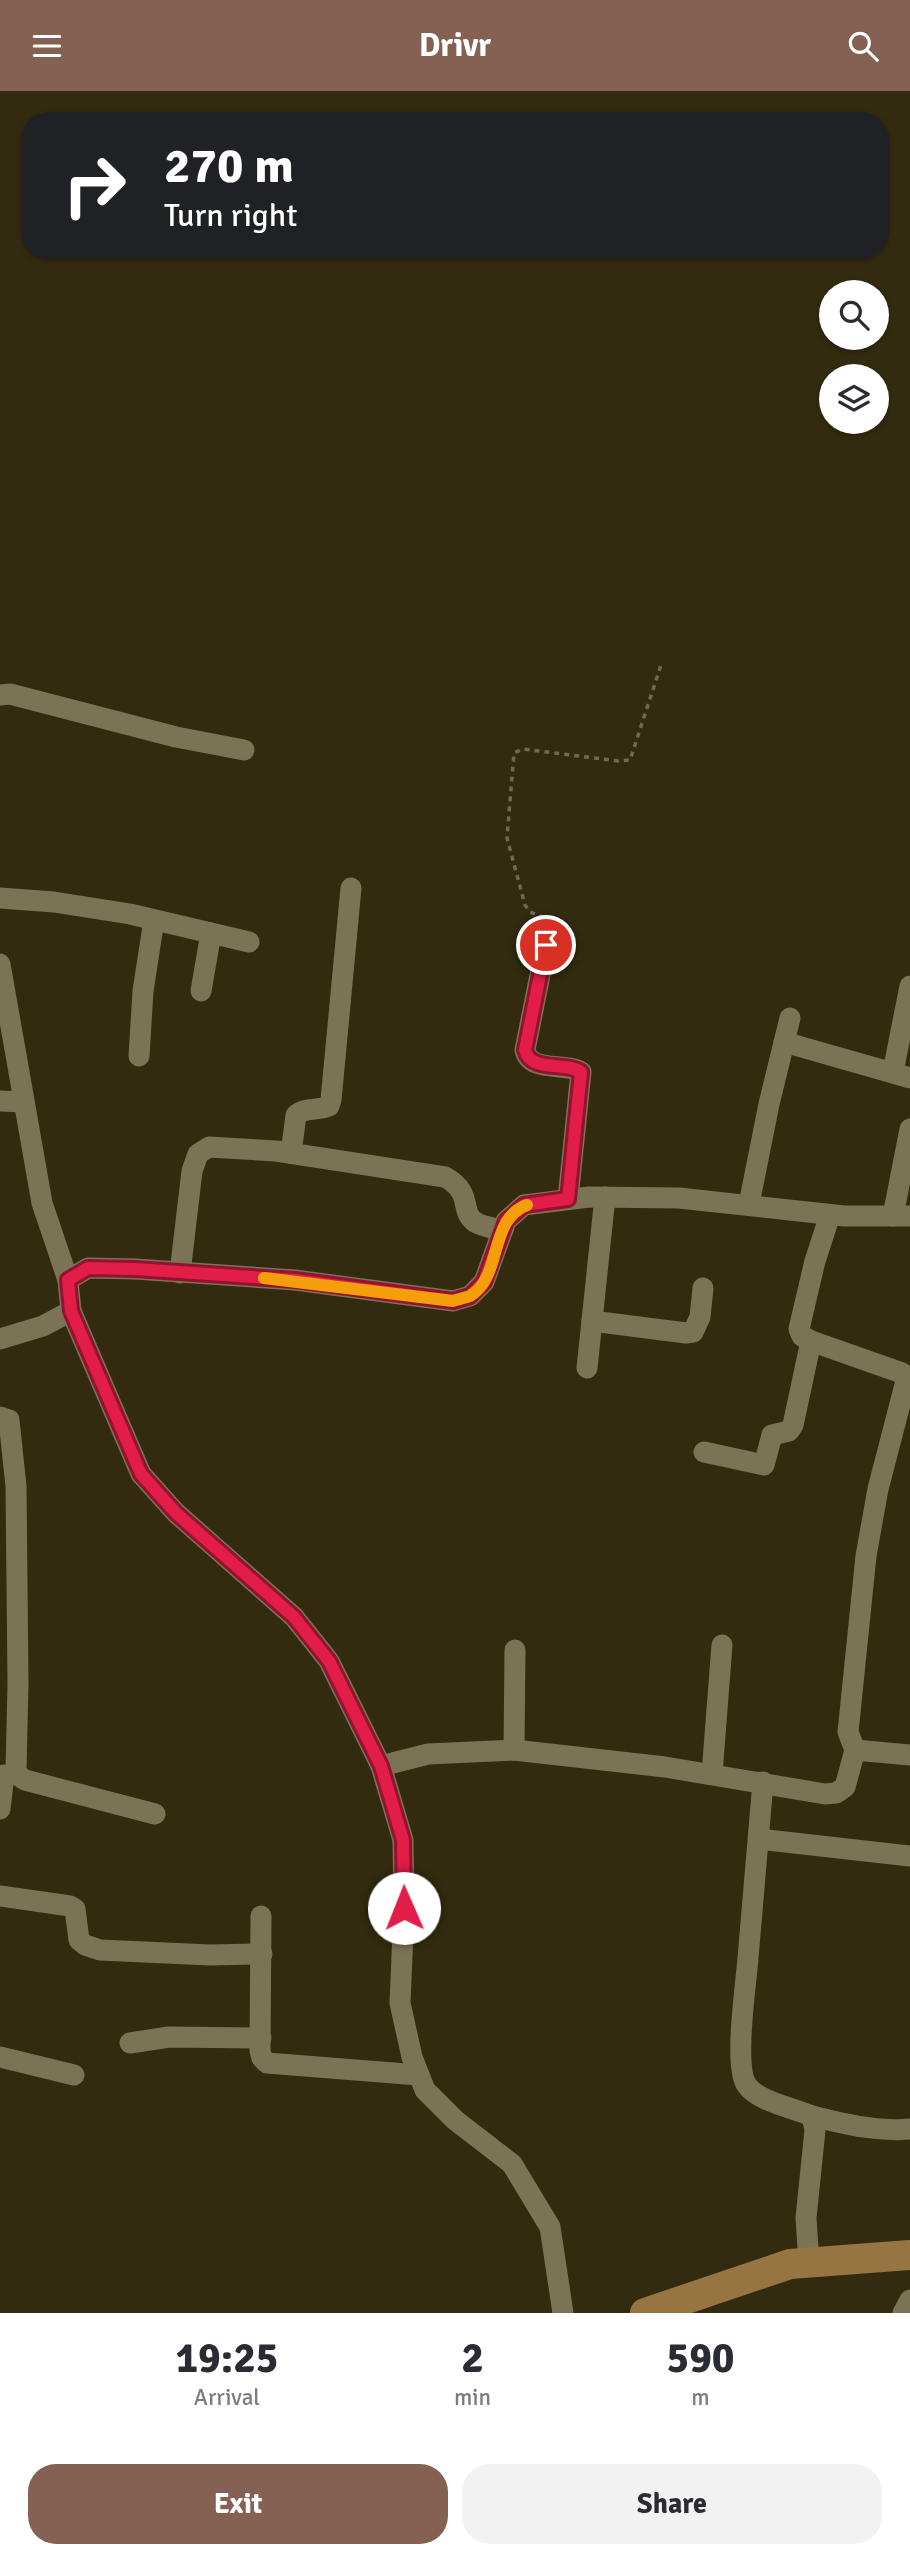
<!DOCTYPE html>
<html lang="en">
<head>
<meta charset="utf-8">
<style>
  body { margin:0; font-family:Signika,sans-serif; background:#f2f2f3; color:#2b2b33; height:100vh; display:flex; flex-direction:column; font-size:26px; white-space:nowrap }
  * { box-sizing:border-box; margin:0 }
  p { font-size:23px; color:#7c7c81 }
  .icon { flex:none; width:38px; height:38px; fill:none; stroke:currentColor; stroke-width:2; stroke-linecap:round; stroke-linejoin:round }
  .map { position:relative; height:2222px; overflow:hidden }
  .sheet { display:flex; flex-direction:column; background:#fff; flex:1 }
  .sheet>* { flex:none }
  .top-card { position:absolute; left:21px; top:21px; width:868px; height:147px; border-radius:28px; box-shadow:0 2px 5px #0004; background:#202124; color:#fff; overflow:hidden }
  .tools { position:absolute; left:819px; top:189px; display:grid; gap:14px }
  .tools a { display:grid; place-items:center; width:70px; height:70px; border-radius:50%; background:#fff; box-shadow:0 2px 5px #0004; font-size:35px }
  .pin { position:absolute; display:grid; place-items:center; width:60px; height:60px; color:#fff; margin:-30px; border:4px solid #fff; border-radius:50%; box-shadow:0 2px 7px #0007 }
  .me { position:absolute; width:77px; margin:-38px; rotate:359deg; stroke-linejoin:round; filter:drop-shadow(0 0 5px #0008) }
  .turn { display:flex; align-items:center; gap:24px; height:147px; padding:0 28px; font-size:32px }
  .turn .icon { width:91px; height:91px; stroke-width:2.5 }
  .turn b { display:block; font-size:49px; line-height:60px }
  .eta { display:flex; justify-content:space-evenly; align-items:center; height:119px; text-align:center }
  .eta b { font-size:42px; font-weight:700; line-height:49px }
  .action { display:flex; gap:14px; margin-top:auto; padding:14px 28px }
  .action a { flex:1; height:80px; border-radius:28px; background:#846153; color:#fff; font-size:28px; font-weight:700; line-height:80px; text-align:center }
  .action a+a { background:#f2f2f3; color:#2b2b33 }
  header { display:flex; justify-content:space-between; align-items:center; height:91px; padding:0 28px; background:#846153; color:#fff; font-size:32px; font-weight:700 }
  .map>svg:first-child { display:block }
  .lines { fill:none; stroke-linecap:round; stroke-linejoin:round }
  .path { stroke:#706951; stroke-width:3.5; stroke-dasharray:5 5; stroke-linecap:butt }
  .street { stroke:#7b7355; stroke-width:21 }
  .secondary { stroke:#977543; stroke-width:30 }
  .route-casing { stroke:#92132f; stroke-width:18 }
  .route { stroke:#e11d48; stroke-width:12 }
  .slow { stroke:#f59e0b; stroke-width:12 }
</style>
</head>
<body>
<header><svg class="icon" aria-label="menu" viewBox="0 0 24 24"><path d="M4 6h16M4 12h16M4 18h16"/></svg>Drivr<svg class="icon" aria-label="search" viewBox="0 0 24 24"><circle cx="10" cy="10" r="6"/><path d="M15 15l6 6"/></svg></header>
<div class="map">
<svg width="910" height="2222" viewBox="0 0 910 2222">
  <rect width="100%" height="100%" fill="#332b0f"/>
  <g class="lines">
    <!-- path -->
    <polyline class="path" points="548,835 546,827 530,821 525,814 507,747 514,662 523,658 618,670 630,669 662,571"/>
    <!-- street -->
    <g class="street">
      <polyline points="0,604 10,603 176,646 244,659"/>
      <polyline points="0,807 54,811 130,823 249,851"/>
      <path d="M546,854L525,959C530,982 565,971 581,981L568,1108"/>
      <polyline points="0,873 42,1112 68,1189"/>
      <polyline points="201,900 211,842"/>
      <polyline points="784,951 910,987"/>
      <polyline points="139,965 143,900 154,829"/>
      <polyline points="893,981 910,895"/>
      <polyline points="0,1010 24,1011"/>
      <path d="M291,1062L296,1024C305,1016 318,1020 329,1015L331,1009L351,797"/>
      <polyline points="749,1113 769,1013 790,927"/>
      <polyline points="830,1124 815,1170 799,1238 802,1245 811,1250 902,1282 906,1285 906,1290 878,1398 866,1465 848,1641 855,1659"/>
      <polyline points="893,1125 910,1038"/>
      <path d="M180,1182L192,1080L198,1063L209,1056L276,1060L445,1086C474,1102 459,1120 475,1131C483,1136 494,1137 503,1139"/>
      <polyline points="71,1220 141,1383 176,1422 294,1526 329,1570 381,1675 403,1749 404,1817 400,1912 412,1966 425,1999 455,2029 512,2073 550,2136 563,2222"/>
      <polyline points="592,1230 686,1242 693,1241 700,1226 703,1197"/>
      <polyline points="0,1248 43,1235 71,1220 68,1189 88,1177 135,1178 295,1189 453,1210 470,1205 484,1191 506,1130 524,1114 589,1106 679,1107 844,1125 910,1125"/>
      <polyline points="587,1277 605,1106"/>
      <polyline points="0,1326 9,1329 16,1395 18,1592 16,1680 19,1685 25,1689 155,1723"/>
      <polyline points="704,1361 764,1374 772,1344 789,1340 793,1334 811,1250"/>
      <polyline points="514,1659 515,1559"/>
      <polyline points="381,1675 428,1663 514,1659 665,1676 825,1703 836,1702 845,1696 855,1659 910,1664"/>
      <polyline points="712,1683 722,1554"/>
      <path d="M763,1691C758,1750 753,1808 748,1867C746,1894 734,1972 746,1993C756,2010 794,2017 812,2025L815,2039L806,2127L809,2172"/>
      <polyline points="0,1718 4,1684"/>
      <polyline points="759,1748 910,1765"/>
      <polyline points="0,1805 70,1815 75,1818 79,1849 85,1854 100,1859 210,1864 262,1863"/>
      <polyline points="261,1825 260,1960 262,1967 267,1972 419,1984"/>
      <polyline points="130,1952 169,1946 261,1947"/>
      <polyline points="0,1966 74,1984"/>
      <path d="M812,2025C845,2033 876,2041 910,2038"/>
      <polyline points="903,2222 910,2209"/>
    </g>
    <!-- secondary -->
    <polyline class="secondary" points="645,2222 790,2173 910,2164"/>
  </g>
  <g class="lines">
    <!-- route casing -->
    <g class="route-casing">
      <path id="route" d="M404,1817L403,1749L381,1675L329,1570L294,1526L176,1422L141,1383L71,1220L68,1189L88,1177L135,1178L295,1189L453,1210L470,1205L484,1191L506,1130L524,1114L568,1108L581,981C565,970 531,982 525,959L546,854"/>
    </g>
    <!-- route -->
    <use href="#route" class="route"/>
    <!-- slow -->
    <path class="slow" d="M264,1187L453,1210C458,1208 465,1207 470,1205C503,1186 488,1128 527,1114"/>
  </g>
</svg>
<div class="tools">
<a><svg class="icon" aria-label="search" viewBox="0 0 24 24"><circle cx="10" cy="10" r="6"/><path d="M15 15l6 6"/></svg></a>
<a><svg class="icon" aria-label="layers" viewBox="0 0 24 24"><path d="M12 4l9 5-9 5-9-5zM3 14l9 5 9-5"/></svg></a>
</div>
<div class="pin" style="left:546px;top:854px;background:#d93025"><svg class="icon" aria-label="arrive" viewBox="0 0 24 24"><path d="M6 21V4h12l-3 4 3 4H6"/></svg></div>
<svg class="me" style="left:404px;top:1817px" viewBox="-20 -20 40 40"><circle r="19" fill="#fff"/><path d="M0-13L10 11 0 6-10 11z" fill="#e11d48"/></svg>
<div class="top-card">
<div class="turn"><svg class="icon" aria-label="right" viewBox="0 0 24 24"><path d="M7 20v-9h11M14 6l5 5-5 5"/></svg><div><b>270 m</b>Turn right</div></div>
</div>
</div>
<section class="sheet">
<div class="eta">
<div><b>19:25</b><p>Arrival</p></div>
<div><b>2</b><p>min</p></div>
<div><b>590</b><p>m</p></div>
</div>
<div class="action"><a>Exit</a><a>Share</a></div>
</section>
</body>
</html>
